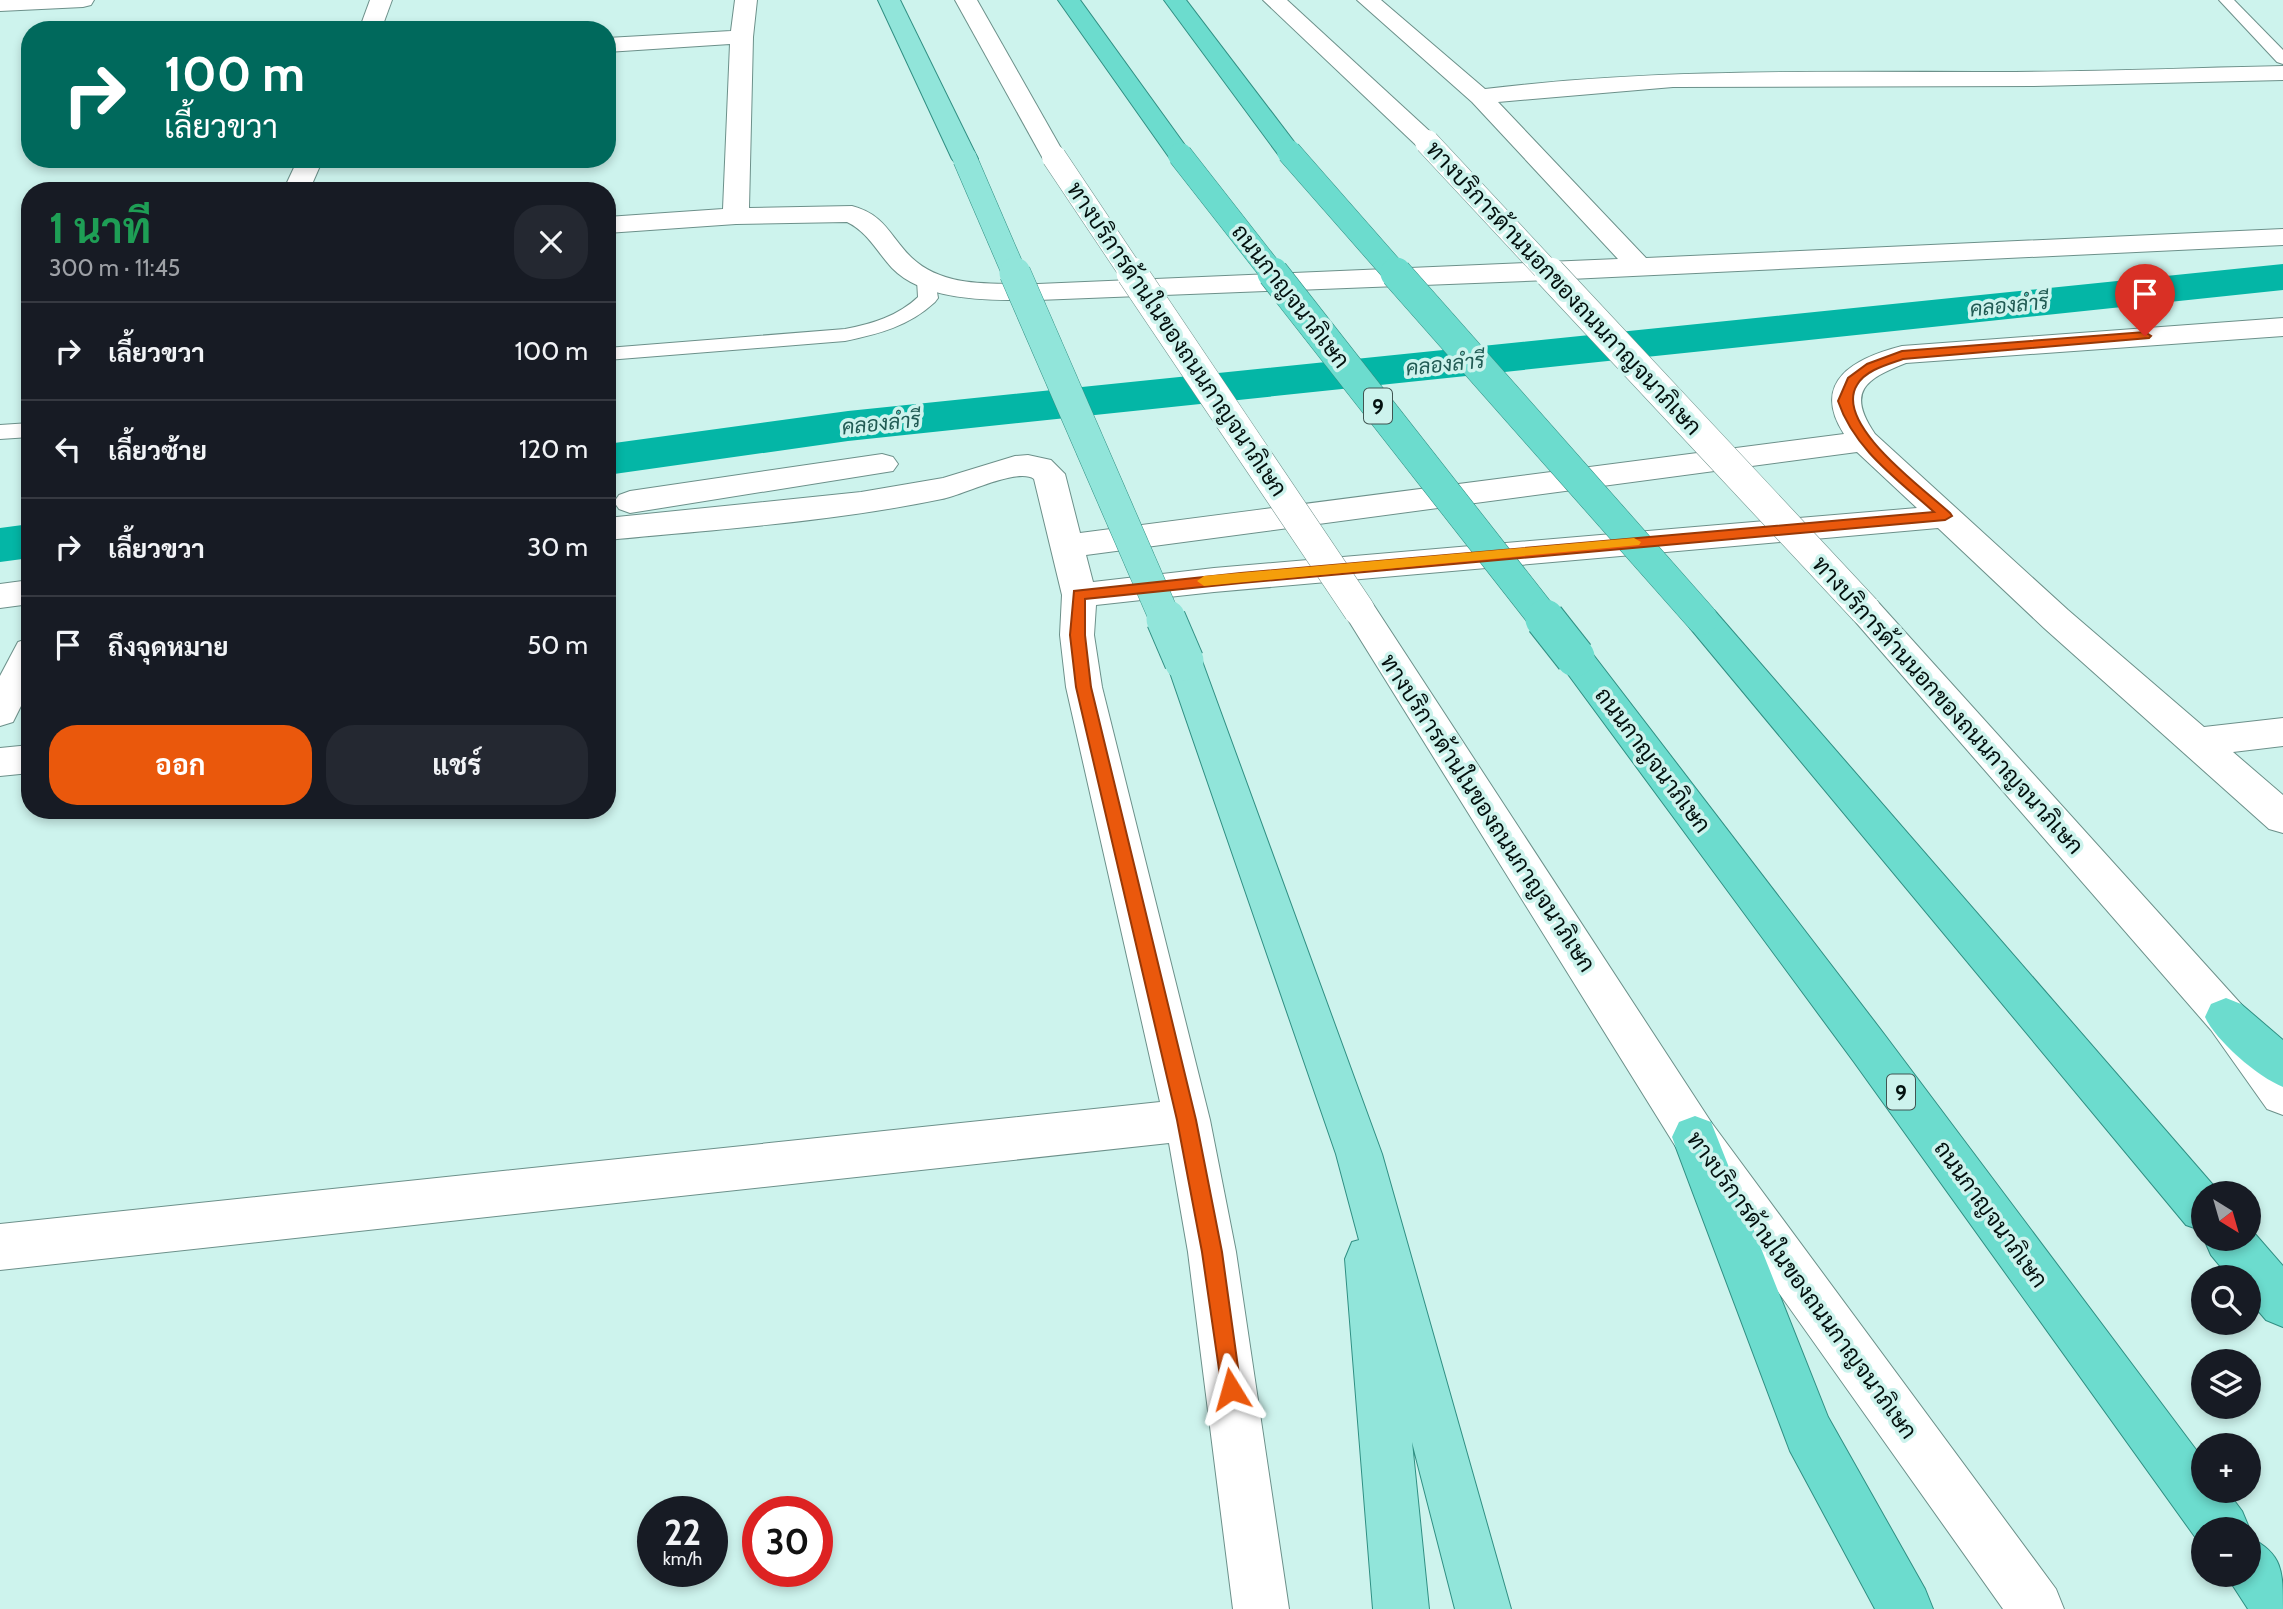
<!DOCTYPE html>
<html lang="th">
<head>
<meta charset="utf-8">
<style>
  body { margin:0; font-family:Cabin,Sarabun,sans-serif; background:#242831; color:#f1f3f6; height:100vh; display:flex; flex-direction:column; font-size:26px; white-space:nowrap }
  * { box-sizing:border-box; margin:0 }
  p { font-size:23px; color:#9ea1a6 }
  .icon { flex:none; width:38px; height:38px; fill:none; stroke:currentColor; stroke-width:2; stroke-linecap:round; stroke-linejoin:round }
  .map { position:relative; flex:1; overflow:hidden }
  .panel { position:absolute; left:21px; top:182px; width:595px; height:637px; display:flex; flex-direction:column; background:#171b24; border-radius:28px; box-shadow:0 4px 10px #0003 }
  .panel>* { flex:none }
  .guide { position:absolute; left:21px; top:21px; width:595px; height:147px; border-radius:28px; box-shadow:0 4px 10px #0003; background:#00695c; color:#fff; overflow:hidden }
  .needle { width:46px; rotate:143deg }
  .tools { position:absolute; left:2191px; top:1181px; display:grid; gap:14px }
  .tools a { display:grid; place-items:center; width:70px; height:70px; border-radius:50%; background:#171b24; box-shadow:0 4px 10px #0003; font-size:35px }
  .speed { position:absolute; left:637px; top:1496px; display:flex; gap:14px; font-size:35px; font-weight:700; text-align:center }
  .speed>* { display:grid; place-content:center; width:91px; height:91px; border-radius:50%; background:#171b24; box-shadow:0 4px 10px #0003; line-height:1 }
  .speed small { font-size:18px; font-weight:400 }
  .speed .limit { border:10px solid #d22; background:#fff; color:#111 }
  .pin { position:absolute; display:grid; place-items:center; width:60px; height:60px; color:#fff; margin:-72px -30px; border-radius:50% 50% 50% 0; rotate:-45deg; box-shadow:0 0 7px #0007 }
  .pin .icon { rotate:45deg }
  .me { position:absolute; width:77px; margin:-38px; rotate:352deg; stroke-linejoin:round; filter:drop-shadow(0 0 5px #0008) }
  .turn { display:flex; align-items:center; gap:24px; height:147px; padding:0 28px; font-size:32px }
  .turn .icon { width:91px; height:91px; stroke-width:2.5 }
  .turn b { display:block; font-size:49px; line-height:60px }
  .round { display:grid; place-items:center; flex:none; width:74px; height:74px; border-radius:28px; background:#242831 }
  .summary { display:flex; align-items:center; justify-content:space-between; height:119px; padding:0 28px }
  h1 { font-size:42px; font-weight:700; line-height:52px; color:#1e9e55 }
  .primary-button { display:flex; gap:14px; margin-top:auto; padding:14px 28px }
  .primary-button a { flex:1; height:80px; border-radius:28px; background:#ea580c; color:#fff; font-size:28px; font-weight:700; line-height:80px; text-align:center }
  .primary-button a+a { background:#242831; color:#f1f3f6 }
  ul { padding:0; list-style:none }
  li { display:flex; align-items:center; gap:21px; height:98px; padding:0 28px; border-top:2px solid #363941 }
  li div { flex:1 }
  li b { display:block; font-size:26px }
  li em { font-style:normal }
  .map>svg:first-child { display:block }
  .lines { fill:none; stroke-linecap:round; stroke-linejoin:round }
  .canal { fill:#04b6a6; fill-rule:evenodd }
  .service-casing { stroke:#6c908a; stroke-width:2 }
  .minor-casing { stroke:#6c908a; stroke-width:2 }
  .secondary-casing { stroke:#6c908a; stroke-width:2 }
  .primary-casing { stroke:#308f83; stroke-width:2 }
  .trunk-casing { stroke:#308f83; stroke-width:2 }
  .service { fill:#fff; fill-rule:evenodd }
  .minor { fill:#fff; fill-rule:evenodd }
  .secondary { fill:#fff; fill-rule:evenodd }
  .primary { fill:#91e5da; fill-rule:evenodd }
  .trunk { fill:#6cdcce; fill-rule:evenodd }
  .secondary-bridge-far1-casing { stroke:#6c908a; stroke-width:25; stroke-linecap:butt }
  .secondary-bridge-casing { stroke:#6c908a; stroke-width:32; stroke-linecap:butt }
  .primary-bridge-far2-casing { stroke:#308f83; stroke-width:25; stroke-linecap:butt }
  .primary-bridge-far1-casing { stroke:#308f83; stroke-width:32; stroke-linecap:butt }
  .primary-bridge-casing { stroke:#308f83; stroke-width:41; stroke-linecap:butt }
  .trunk-bridge-far2-casing { stroke:#308f83; stroke-width:25; stroke-linecap:butt }
  .trunk-bridge-far1-casing { stroke:#308f83; stroke-width:32; stroke-linecap:butt }
  .trunk-bridge-casing { stroke:#308f83; stroke-width:41; stroke-linecap:butt }
  .secondary-bridge-far1 { stroke:#fff; stroke-width:24 }
  .secondary-bridge { stroke:#fff; stroke-width:31 }
  .primary-bridge-far2 { stroke:#91e5da; stroke-width:24 }
  .primary-bridge-far1 { stroke:#91e5da; stroke-width:31 }
  .primary-bridge { stroke:#91e5da; stroke-width:39 }
  .trunk-bridge-far2 { stroke:#6cdcce; stroke-width:24 }
  .trunk-bridge-far1 { stroke:#6cdcce; stroke-width:31 }
  .trunk-bridge { stroke:#6cdcce; stroke-width:39 }
  .route { fill:#ea580c; stroke:#983908; stroke-width:2 }
  .slow { fill:#f59e0b }
  .labels { text-anchor:middle; dominant-baseline:central; stroke-width:7; stroke-linejoin:round; paint-order:stroke }
  .far-water-label { font-size:21px; font-style:italic; fill:#215b54; stroke:#cdf3ed }
  .shield { fill:#cdf3ed; stroke:#405552; stroke-width:2 }
  .shield-label { font-size:21px; font-weight:bold; fill:#04110f }
  .street-label { font-size:23px; fill:#04110f; stroke:#cdf3ed }
</style>
</head>
<body>
<div class="map">
<svg width="2283" height="1609" viewBox="0 0 2283 1609">
  <rect width="100%" height="100%" fill="#cdf3ed"/>
  <g class="lines">
    <!-- canal -->
    <g class="canal">
      <polygon points="2283,264 2283,290 848,441 607,475 607,444 848,411"/>
      <polygon points="30,524 30,558 0,562 0,528"/>
    </g>
    <!-- service casing -->
    <g class="service-casing">
      <g id="service">
        <polygon points="2219,0 2234,0 2283,50 2283,64 2277,62"/>
        <path d="M926,274L935,280L938,298L935,302C909,326 879,334 845,341L607,360V348L845,329C872,324 898,316 918,297L917,280Z"/>
        <polygon points="30,423 30,437 0,439 0,425"/>
      </g>
    </g>
    <!-- minor casing -->
    <g class="minor-casing">
      <g id="minor">
        <polygon points="0,0 94,0 91,5 83,7 0,11"/>
        <polygon points="370,0 392,0 381,30 359,30"/>
        <path d="M735,0H757L753,37L749,208L852,206C886,215 890,237 912,258C945,289 996,283 1038,284L1618,259L1472,102L1357,0H1381L1485,89C1656,68 1826,72 1997,72C2093,72 2188,68 2283,66V80L2034,86L1673,87L1498,102L1646,258L2283,229V245L1549,280L1038,300C994,300 926,303 892,268C877,252 868,232 847,222L736,224L607,233V217L723,209L730,44L607,52V38L731,31Z"/>
        <polygon points="298,159 323,159 309,191 283,191"/>
        <path d="M2283,318V336L1906,363C1865,379 1846,392 1875,434L2068,610L2204,727L2283,718V746L2233,752L2283,795V833L2269,829L2044,628L1938,528L1214,592L1096,605L1094,635L1102,687L1210,1120L1236,1252L1289,1609H1233L1188,1252L1169,1143L0,1270V1224L1160,1102L1066,687L1060,635L1062,595L1034,479C1018,467 963,495 942,499C832,522 719,529 607,540V518L861,492L943,478L1015,456L1028,455L1051,460L1065,474L1080,533L1844,434C1810,381 1855,358 1902,346ZM1857,452L1917,508L1214,568L1093,582L1086,555Z"/>
        <polygon points="882,454 893,457 898,464 893,471 630,513 619,509 614,502 619,495 630,491"/>
        <polygon points="30,580 30,604 0,608 0,584"/>
        <polygon points="30,638 30,688 13,722 0,726 0,676 18,642"/>
        <polygon points="30,745 30,773 0,776 0,748"/>
      </g>
    </g>
    <!-- secondary casing -->
    <g class="secondary-casing">
      <g id="secondary">
        <polygon points="955,0 977,0 1066,157 1063,162 1054,164 1045,162 1042,157"/>
        <polygon points="1263,0 1287,0 1436,137 1439,142 1436,147 1427,149 1418,147"/>
        <polygon points="1359,598 1371,601 1711,1122 2056,1589 2064,1609 2003,1609 1679,1152 1342,610 1347,601"/>
        <polygon points="1865,598 1877,601 2241,1004 2283,1060 2283,1115 2267,1109 2211,1030 1853,619 1848,610 1853,601"/>
      </g>
    </g>
    <!-- primary casing -->
    <g class="primary-casing">
      <g id="primary">
        <polygon points="878,0 900,0 978,159 974,164 965,167 956,164 952,159"/>
        <polygon points="1184,648 1197,652 1202,661 1382,1154 1511,1609 1455,1609 1412,1442 1429,1609 1373,1609 1345,1259 1352,1242 1359,1240 1336,1154 1166,661 1171,652"/>
      </g>
    </g>
    <!-- trunk casing -->
    <g class="trunk-casing">
      <g id="trunk">
        <polygon points="1058,0 1080,0 1192,155 1189,160 1180,162 1171,160"/>
        <polygon points="1164,0 1186,0 1298,147 1301,152 1298,157 1289,159 1280,157"/>
        <polygon points="1702,607 1714,610 2220,1193 2203,1194 2203,1231 2186,1225 1690,628 1685,619 1690,610"/>
        <polygon points="1575,644 1588,648 1884,1034 2203,1459 2203,1491 2227,1491 2242,1511 2250,1530 2249,1533 2249,1530 2203,1530 2203,1548 1854,1062 1562,666 1557,657 1562,648"/>
        <path d="M2226,998L2241,1004L2283,1040V1087C2258,1077 2216,1041 2205,1017L2211,1004Z"/>
        <polygon points="1695,1116 1711,1122 1828,1417 1925,1589 1933,1609 1875,1609 1790,1451 1672,1137 1679,1122"/>
        <polygon points="2249,1227 2283,1266 2283,1327 2266,1320 2249,1300 2249,1278 2230,1278 2211,1255 2204,1239 2249,1239"/>
        <path d="M2249,1537C2283,1554 2283,1571 2283,1609H2248L2226,1575H2249Z"/>
      </g>
    </g>
    <!-- service -->
    <use href="#service" class="service"/>
    <!-- minor -->
    <use href="#minor" class="minor"/>
    <!-- secondary -->
    <use href="#secondary" class="secondary"/>
    <!-- primary -->
    <use href="#primary" class="primary"/>
    <!-- trunk -->
    <use href="#trunk" class="trunk"/>
    <!-- secondary-bridge-far1 casing -->
    <g class="secondary-bridge-far1-casing">
      <g id="secondary-bridge-far1">
        <polyline points="1427,142 1551,275"/>
        <polyline points="1054,157 1133,275"/>
      </g>
    </g>
    <!-- secondary-bridge casing -->
    <g class="secondary-bridge-casing">
      <g id="secondary-bridge">
        <polyline points="1132,273 1359,610"/>
        <polyline points="1550,273 1865,610"/>
      </g>
    </g>
    <!-- primary-bridge-far2 casing -->
    <g class="primary-bridge-far2-casing">
      <polyline id="primary-bridge-far2" points="965,159 1015,275"/>
    </g>
    <!-- primary-bridge-far1 casing -->
    <g class="primary-bridge-far1-casing">
      <polyline id="primary-bridge-far1" points="1015,273 1166,621"/>
    </g>
    <!-- primary-bridge casing -->
    <g class="primary-bridge-casing">
      <polyline id="primary-bridge" points="1166,619 1184,661"/>
    </g>
    <!-- trunk-bridge-far2 casing -->
    <g class="trunk-bridge-far2-casing">
      <g id="trunk-bridge-far2">
        <polyline points="1289,152 1397,275"/>
        <polyline points="1180,155 1274,275"/>
      </g>
    </g>
    <!-- trunk-bridge-far1 casing -->
    <g class="trunk-bridge-far1-casing">
      <g id="trunk-bridge-far1">
        <polyline points="1273,273 1546,621"/>
        <polyline points="1396,273 1702,619"/>
      </g>
    </g>
    <!-- trunk-bridge casing -->
    <g class="trunk-bridge-casing">
      <polyline id="trunk-bridge" points="1545,619 1575,657"/>
    </g>
    <!-- secondary-bridge-far1 -->
    <use href="#secondary-bridge-far1" class="secondary-bridge-far1"/>
    <!-- secondary-bridge -->
    <use href="#secondary-bridge" class="secondary-bridge"/>
    <!-- primary-bridge-far2 -->
    <use href="#primary-bridge-far2" class="primary-bridge-far2"/>
    <!-- primary-bridge-far1 -->
    <use href="#primary-bridge-far1" class="primary-bridge-far1"/>
    <!-- primary-bridge -->
    <use href="#primary-bridge" class="primary-bridge"/>
    <!-- trunk-bridge-far2 -->
    <use href="#trunk-bridge-far2" class="trunk-bridge-far2"/>
    <!-- trunk-bridge-far1 -->
    <use href="#trunk-bridge-far1" class="trunk-bridge-far1"/>
    <!-- trunk-bridge -->
    <use href="#trunk-bridge" class="trunk-bridge"/>
  </g>
  <!-- route -->
  <path class="route" d="M2145,332L2151,336L2149,338L1903,359C1889,364 1865,370 1857,385C1833,424 1924,489 1950,513L1952,516L1945,520L1241,583L1085,599V635L1091,687L1196,1120L1222,1252L1241,1389L1238,1397L1231,1400L1223,1397L1202,1252L1177,1120L1076,687L1070,635L1074,591L1241,573L1934,512C1897,479 1854,449 1838,401L1848,378L1867,364L1902,351Z"/>
  <!-- slow -->
  <polygon class="slow" points="1634,538 1641,542 1639,545 1204,586 1197,581 1204,576"/>
  <g class="labels">
    <!-- far-water labels -->
    <g class="far-water-label">
      <text transform="translate(2009 305) rotate(-6)">คลองลำรี</text>
      <text transform="translate(1445 364) rotate(-6)">คลองลำรี</text>
      <text transform="translate(881 423) rotate(-6)">คลองลำรี</text>
    </g>
    <!-- shield labels -->
    <g class="shield">
      <rect x="1364" y="388.5" width="28" height="35" rx="5"/>
      <rect x="1887" y="1074.5" width="28" height="35" rx="5"/>
    </g>
    <g class="shield-label">
      <text x="1378" y="406">9</text>
      <text x="1901" y="1092">9</text>
    </g>
    <!-- street labels -->
    <g class="street-label">
      <text transform="translate(1564 288) rotate(47)">ทางบริการด้านนอกของถนนกาญจนาภิเษก</text>
      <text transform="translate(1291 296) rotate(52)">ถนนกาญจนาภิเษก</text>
      <text transform="translate(1177 339) rotate(56)">ทางบริการด้านในของถนนกาญจนาภิเษก</text>
      <text transform="translate(1948 705) rotate(48)">ทางบริการด้านนอกของถนนกาญจนาภิเษก</text>
      <text transform="translate(1653 760) rotate(53)">ถนนกาญจนาภิเษก</text>
      <text transform="translate(1488 813) rotate(57)">ทางบริการด้านในของถนนกาญจนาภิเษก</text>
      <text transform="translate(1991 1214) rotate(54)">ถนนกาญจนาภิเษก</text>
      <text transform="translate(1802 1285) rotate(54)">ทางบริการด้านในของถนนกาญจนาภิเษก</text>
    </g>
  </g>
</svg>
<div class="tools">
<a><svg class="needle" viewBox="-14 -14 28 28"><path d="M0-13l5 13h-10z" fill="#e53935"/><path d="M0 13l5-13h-10z" fill="#9ea1a6"/></svg></a>
<a><svg class="icon" aria-label="search" viewBox="0 0 24 24"><circle cx="10" cy="10" r="6"/><path d="M15 15l6 6"/></svg></a>
<a><svg class="icon" aria-label="layers" viewBox="0 0 24 24"><path d="M12 4l9 5-9 5-9-5zM3 14l9 5 9-5"/></svg></a>
<a>+</a>
<a>−</a>
</div>
<div class="speed"><div>22<small>km/h</small></div><div class="limit">30</div></div>
<div class="pin" style="left:2145px;top:336px;background:#d93025"><svg class="icon" aria-label="arrive" viewBox="0 0 24 24"><path d="M6 21V4h12l-3 4 3 4H6"/></svg></div>
<svg class="me" style="left:1231px;top:1389px" viewBox="-20 -20 40 40"><path d="M0-17L14 15 0 8-14 15z" fill="#ea580c" stroke="#fff" stroke-width="4"/></svg>
<div class="guide">
<div class="turn"><svg class="icon" aria-label="right" viewBox="0 0 24 24"><path d="M7 20v-9h11M14 6l5 5-5 5"/></svg><div><b>100 m</b>เลี้ยวขวา</div></div>
</div>
<section class="panel">
<div class="summary"><div><h1>1 นาที</h1><p>300 m · 11:45</p></div><a class="round"><svg class="icon" aria-label="close" viewBox="0 0 24 24"><path d="M6 6l12 12M18 6L6 18"/></svg></a></div>
<ul>
<li><svg class="icon" aria-label="right" viewBox="0 0 24 24"><path d="M7 20v-9h11M14 6l5 5-5 5"/></svg><div><b>เลี้ยวขวา</b></div><em>100 m</em></li>
<li><svg class="icon" aria-label="left" viewBox="0 0 24 24"><path d="M17 20v-9H6M10 6l-5 5 5 5"/></svg><div><b>เลี้ยวซ้าย</b></div><em>120 m</em></li>
<li><svg class="icon" aria-label="right" viewBox="0 0 24 24"><path d="M7 20v-9h11M14 6l5 5-5 5"/></svg><div><b>เลี้ยวขวา</b></div><em>30 m</em></li>
<li><svg class="icon" aria-label="arrive" viewBox="0 0 24 24"><path d="M6 21V4h12l-3 4 3 4H6"/></svg><div><b>ถึงจุดหมาย</b></div><em>50 m</em></li>
</ul>
<div class="primary-button"><a>ออก</a><a>แชร์</a></div>
</section>
</div>
</body>
</html>
